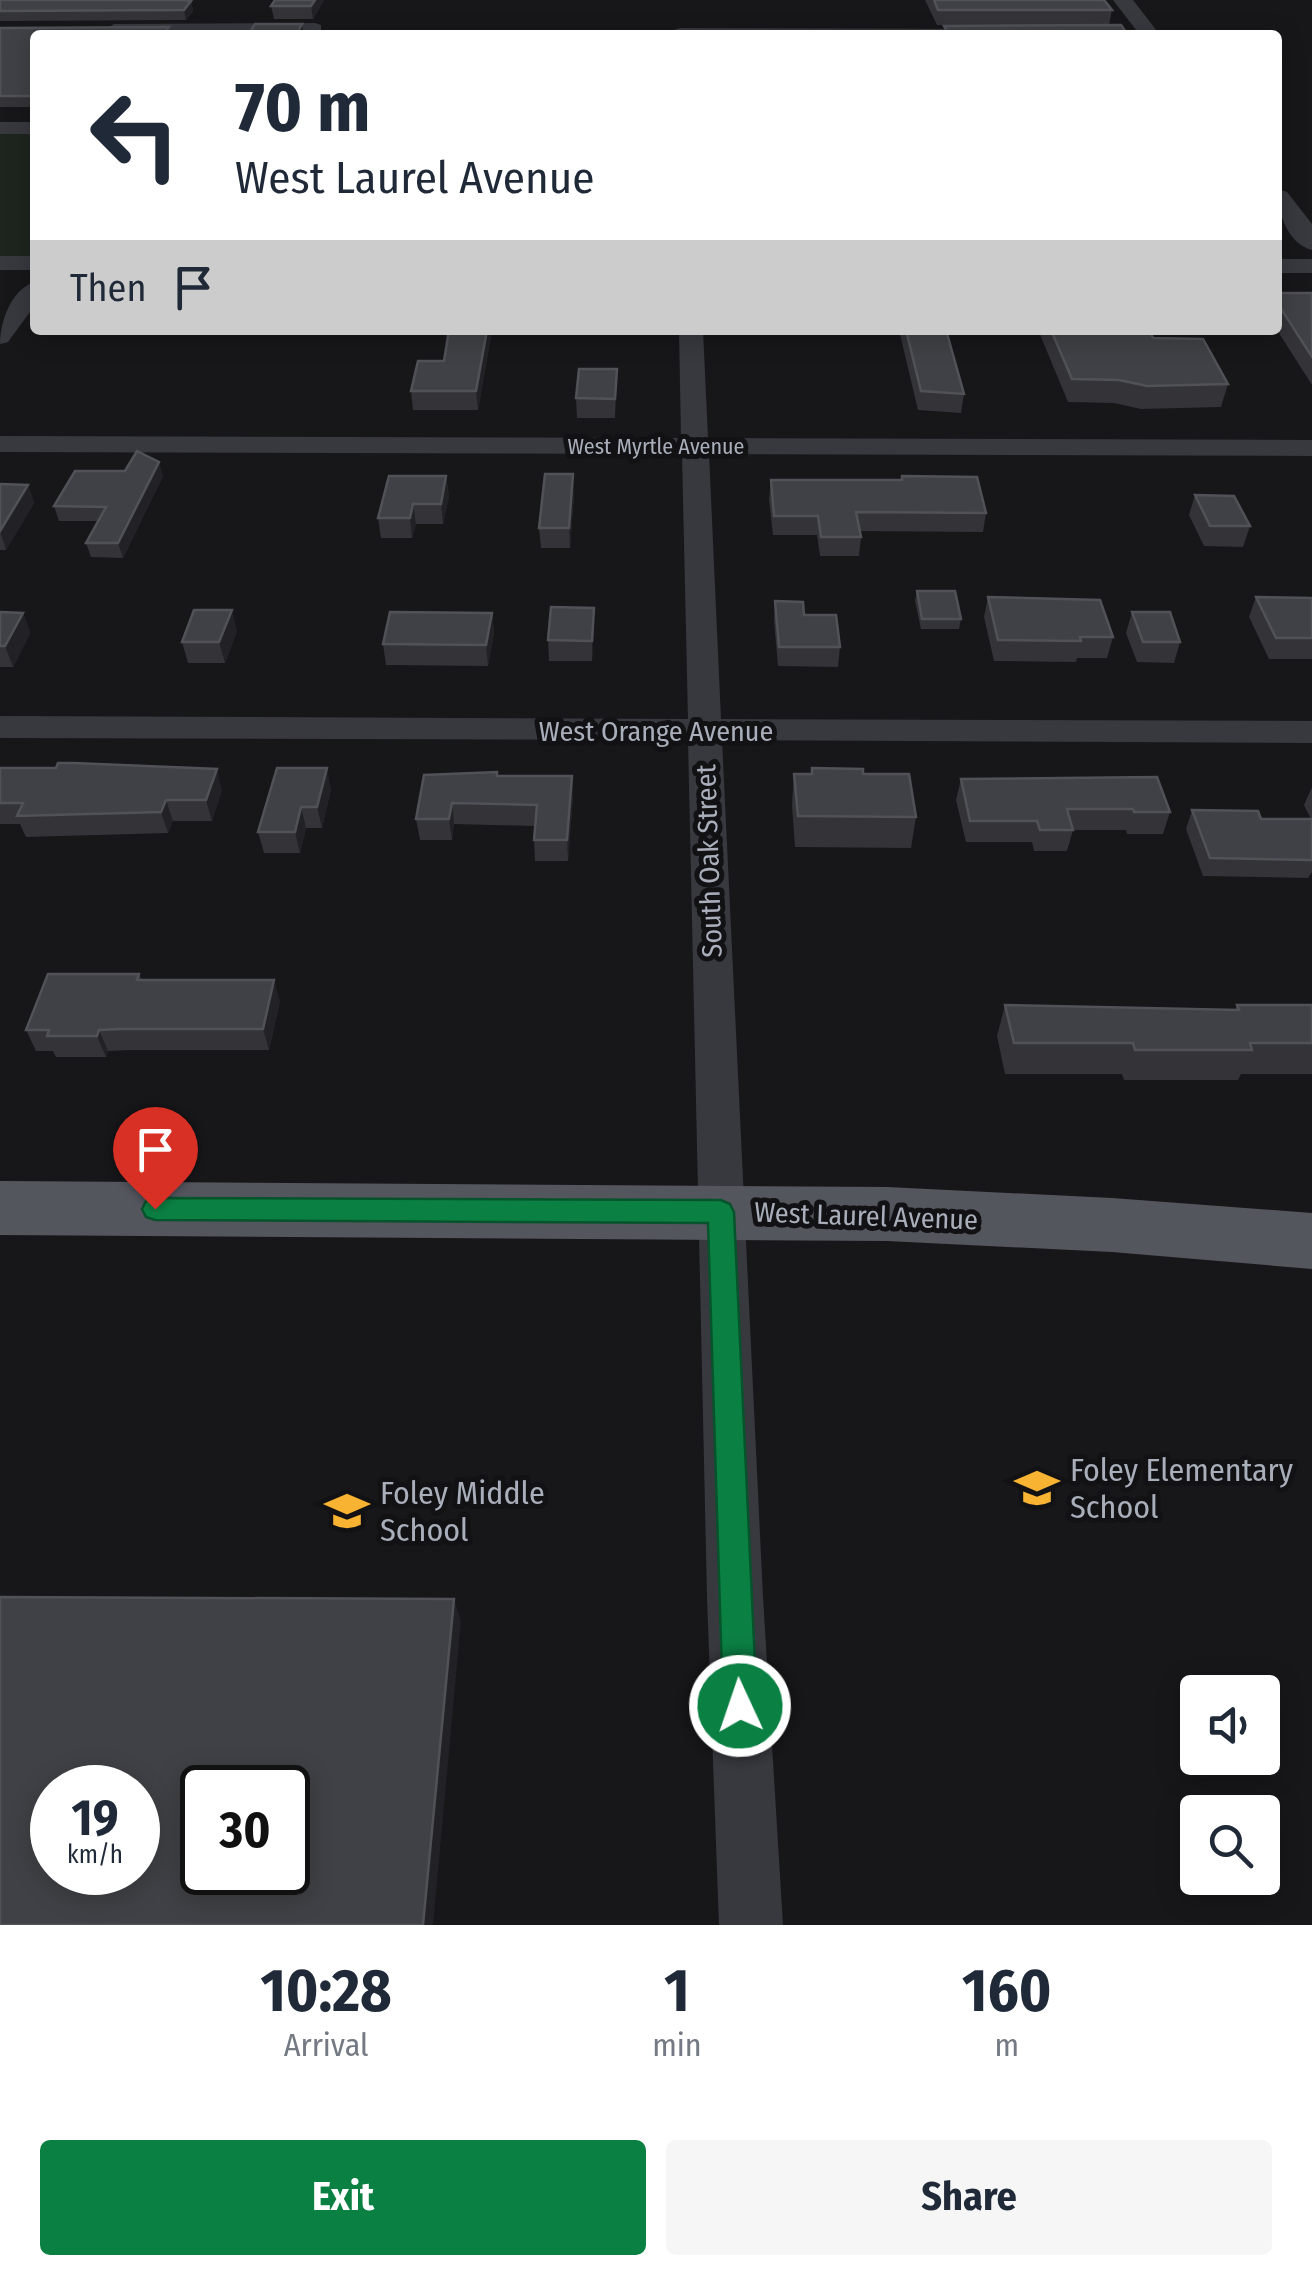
<!DOCTYPE html>
<html lang="en">
<head>
<meta charset="utf-8">
<style>
  body { margin:0; font-family:"Fira Sans Condensed",sans-serif; background:#f6f6f7; color:#1f2937; height:100vh; display:flex; flex-direction:column; font-size:38px; white-space:nowrap }
  * { box-sizing:border-box; margin:0 }
  p { font-size:32px; color:#747a83 }
  .icon { flex:none; width:55px; height:55px; fill:none; stroke:currentColor; stroke-width:2; stroke-linecap:round; stroke-linejoin:round }
  .map { position:relative; height:1925px; overflow:hidden }
  .sheet { display:flex; flex-direction:column; background:#fff; flex:1 }
  .sheet>* { flex:none }
  .hud { position:absolute; left:30px; top:30px; width:1252px; height:305px; border-radius:10px; box-shadow:0 5px 25px #0003; background:#fff; color:#1f2937; overflow:hidden }
  .controls { position:absolute; left:1180px; top:1675px; display:grid; gap:20px }
  .controls a { display:grid; place-items:center; width:100px; height:100px; border-radius:10px; background:#fff; box-shadow:0 5px 25px #0003; font-size:50px }
  .speed { position:absolute; left:30px; top:1765px; display:flex; gap:20px; font-size:50px; font-weight:700; text-align:center }
  .speed>* { display:grid; place-content:center; width:130px; height:130px; border-radius:50%; background:#fff; box-shadow:0 5px 25px #0003; line-height:1 }
  .speed small { font-size:25px; font-weight:400 }
  .speed .limit { border:5px solid #111; border-radius:15px; background:#fff; color:#111 }
  .pin { position:absolute; display:grid; place-items:center; width:85px; height:85px; color:#fff; margin:-102px -42px; border-radius:50% 50% 50% 0; rotate:-45deg; box-shadow:0 0 10px #0007 }
  .pin .icon { rotate:45deg }
  .me { position:absolute; width:110px; margin:-55px; rotate:357deg; stroke-linejoin:round; filter:drop-shadow(0 0 8px #0008) }
  .turn { display:flex; align-items:center; gap:35px; height:210px; padding:0 40px; font-size:45px }
  .turn .icon { width:130px; height:130px; stroke-width:2.5 }
  .turn b { display:block; font-size:70px; line-height:85px }
  .then { display:flex; align-items:center; height:95px; padding:0 40px; background:#0003; gap:20px; font-size:38px }
  .eta { display:flex; justify-content:space-evenly; align-items:center; height:170px; text-align:center }
  .eta b { font-size:60px; font-weight:700; line-height:70px }
  .cta { display:flex; gap:20px; margin-top:auto; padding:20px 40px }
  .cta a { flex:1; height:115px; border-radius:10px; background:#0b8043; color:#fff; font-size:40px; font-weight:700; line-height:115px; text-align:center }
  .cta a+a { background:#f6f6f7; color:#1f2937 }
  .map>svg:first-child { display:block }
  .green { fill:#1d251e }
  .lines { fill:none; stroke-linecap:round; stroke-linejoin:round }
  .minor { fill:#38393f; fill-rule:evenodd }
  .tertiary { fill:#38393f; fill-rule:evenodd }
  .primary { fill:#54565e; fill-rule:evenodd }
  .wall { fill:#333338 }
  .shaded-wall { fill:#222226 }
  .building { fill:#404146; stroke:#505258; stroke-width:2.5; fill-rule:evenodd }
  .route { fill:#0b8043; stroke:#07532c; stroke-width:2.5 }
  .labels { text-anchor:middle; dominant-baseline:central; stroke-width:10; stroke-linejoin:round; paint-order:stroke }
  .far-street-label { font-size:22px; fill:#a9afba; stroke:#121215 }
  .street-label { font-size:28px; fill:#a9afba; stroke:#121215 }
  .near-poi-label { font-size:32px; fill:#a9afba; stroke:#121215; text-anchor:start }
</style>
</head>
<body>
<div class="map">
<svg width="1312" height="1925" viewBox="0 0 1312 1925">
  <rect width="100%" height="100%" fill="#17171a"/>
  <!-- green -->
  <rect class="green" x="0" y="133" width="35" height="123"/>
  <g class="lines">
    <!-- minor -->
    <g class="minor">
      <polygon points="315,23 321,25 321,31 114,34 106,29 114,24"/>
      <polygon points="680,28 996,29 1004,34 673,35 674,30"/>
      <rect x="0" y="122" width="35" height="12"/>
      <rect x="0" y="256" width="35" height="14"/>
      <rect x="1278" y="259" width="34" height="14"/>
      <path d="M35,282V305L8,342L0,344C0,322 11,289 35,282Z"/>
      <polygon points="679,330 703,330 708,438 1312,440 1312,456 709,454 721,719 1312,721 1312,743 722,740 763,1597 783,1925 719,1925 707,1597 688,740 0,738 0,716 688,719 682,454 0,452 0,436 681,438"/>
    </g>
    <!-- tertiary -->
    <g class="tertiary">
      <polygon points="1113,0 1133,0 1160,35 1140,35"/>
      <path d="M1278,189L1287,192L1312,224V250C1287,244 1277,211 1278,189Z"/>
    </g>
    <!-- primary -->
    <polygon class="primary" points="0,1181 887,1187 1112,1198 1312,1213 1312,1269 1112,1252 887,1241 0,1235"/>
  </g>
  <!-- wall -->
  <g class="wall">
    <polygon points="0,0 191,0 193,11 186,20 0,21"/>
    <polygon points="275,0 324,0 313,19 274,19 271,6"/>
    <polygon points="925,0 1104,0 1112,10 1109,25 937,25"/>
    <polygon points="0,28 35,35 35,107 0,107"/>
    <polygon points="1278,293 1312,293 1312,385 1277,330"/>
    <polygon points="449,330 492,330 478,410 413,410 411,391 444,361"/>
    <polygon points="899,330 946,330 964,394 961,413 918,410"/>
    <polygon points="1039,330 1149,330 1153,338 1228,384 1221,407 1141,409 1114,403 1068,402 1039,332"/>
    <polygon points="617,369 615,418 577,418 576,398"/>
    <polygon points="163,476 123,558 91,557 86,543 98,521 59,521 54,506"/>
    <polygon points="446,476 449,496 443,524 416,524 412,538 381,538 378,518"/>
    <polygon points="902,476 986,513 983,532 860,531 861,537 859,556 820,556 817,535 773,535 769,499 771,480 901,480"/>
    <polygon points="0,484 28,485 34,503 6,550 0,550"/>
    <polygon points="574,494 570,548 541,548 539,528"/>
    <polygon points="1195,495 1250,526 1243,547 1204,546 1189,515"/>
    <polygon points="917,591 961,619 959,629 921,629 915,601"/>
    <polygon points="988,597 1113,637 1107,658 1077,658 1076,662 994,661 984,617"/>
    <polygon points="1256,597 1312,598 1312,659 1269,659 1249,617"/>
    <polygon points="775,601 804,615 840,647 838,667 778,666 774,621"/>
    <polygon points="0,612 23,613 30,633 13,667 0,667"/>
    <polygon points="1132,612 1180,642 1174,663 1137,662 1126,633"/>
    <polygon points="492,613 494,633 488,666 386,665 383,644"/>
    <polygon points="594,628 592,661 549,661 548,640"/>
    <polygon points="237,631 225,663 188,663 182,642"/>
    <polygon points="0,768 222,790 212,821 173,821 168,833 26,837 20,824 0,824"/>
    <polygon points="812,768 863,774 916,817 911,848 795,847 792,805 794,774 811,774"/>
    <polygon points="497,776 573,797 568,861 535,861 534,840 535,826 454,824 452,840 420,840 416,819"/>
    <polygon points="961,779 1170,812 1163,834 1127,834 1126,830 1073,830 1067,851 1034,851 1032,842 966,842 956,800"/>
    <polygon points="1312,787 1312,872 1308,878 1203,876 1186,829 1192,810 1261,819 1311,819 1304,805"/>
    <polygon points="331,789 322,828 306,828 300,853 264,853 258,832"/>
    <polygon points="139,974 142,980 280,1001 269,1050 130,1050 108,1051 106,1057 56,1057 53,1051 36,1051 26,1030"/>
    <polygon points="1005,1005 1235,1010 1237,1005 1312,1005 1312,1074 1241,1074 1238,1080 1124,1080 1122,1074 1005,1074 997,1036"/>
  </g>
  <!-- shaded-wall -->
  <g class="shaded-wall">
    <polygon points="182,0 191,0 193,11 186,20"/>
    <polygon points="315,0 324,0 313,19 311,6"/>
    <polygon points="302,24 304,35 296,35"/>
    <polygon points="487,330 492,330 478,410 476,391"/>
    <polygon points="159,462 163,476 123,558 118,543"/>
    <polygon points="573,474 574,494 570,548 569,528"/>
    <polygon points="446,476 449,496 443,524 441,504"/>
    <polygon points="28,485 34,503 6,550 0,531"/>
    <polygon points="413,504 416,524 412,538 410,518"/>
    <polygon points="594,608 594,628 592,661 592,641"/>
    <polygon points="232,610 237,631 225,663 219,642"/>
    <polygon points="23,613 30,633 13,667 5,646"/>
    <polygon points="492,613 494,633 488,666 486,645"/>
    <polygon points="327,768 331,789 322,828 317,807"/>
    <polygon points="217,769 222,790 212,821 206,800"/>
    <polygon points="572,776 573,797 568,861 567,840"/>
    <polygon points="166,800 173,821 168,833 161,812"/>
    <polygon points="452,803 454,824 452,840 449,819"/>
    <polygon points="301,807 306,828 300,853 295,832"/>
    <polygon points="274,980 280,1001 269,1050 263,1029"/>
    <polygon points="99,1030 108,1051 106,1057 97,1036"/>
    <polygon points="454,1599 461,1621 433,1925 423,1925"/>
  </g>
  <!-- building -->
  <g class="building">
    <polygon points="0,0 185,0 191,1 184,10 0,11"/>
    <polygon points="275,0 315,0 311,6 271,6"/>
    <polygon points="934,0 1104,0 1112,10 938,10"/>
    <polygon points="255,24 302,24 296,35 248,35"/>
    <polygon points="1121,25 1128,35 949,35 944,26"/>
    <polygon points="169,27 162,35 35,35 35,96 0,96 0,28"/>
    <polygon points="1278,293 1312,293 1312,357 1278,304"/>
    <polygon points="449,330 487,330 476,391 411,391 418,361 444,361"/>
    <polygon points="906,330 946,330 964,394 921,391"/>
    <polygon points="1051,330 1149,330 1153,338 1203,339 1228,384 1147,386 1119,380 1072,379"/>
    <polygon points="579,369 617,369 615,399 576,398"/>
    <polygon points="137,451 159,462 118,543 86,543 106,507 54,506 75,471 125,471"/>
    <polygon points="545,474 573,474 569,528 539,528"/>
    <polygon points="389,476 446,476 441,504 413,504 410,518 378,518"/>
    <polygon points="902,476 977,477 986,513 856,512 861,537 821,537 818,516 774,516 771,480 902,480"/>
    <polygon points="0,484 28,485 0,531"/>
    <polygon points="1195,495 1234,496 1250,526 1210,526"/>
    <polygon points="917,591 955,591 961,619 922,619"/>
    <polygon points="988,597 1100,600 1113,637 1080,637 1081,641 998,640"/>
    <polygon points="1256,597 1312,598 1312,638 1276,638"/>
    <polygon points="775,601 803,602 804,615 836,615 840,647 779,647"/>
    <polygon points="551,607 594,608 592,641 548,640"/>
    <polygon points="194,610 232,610 219,642 182,642"/>
    <polygon points="0,612 23,613 5,646 0,646"/>
    <polygon points="390,612 492,613 486,645 383,644"/>
    <polygon points="1132,612 1170,612 1180,642 1143,642"/>
    <polygon points="58,763 74,763 217,769 206,800 166,800 161,812 17,816 23,803 0,803 0,768 56,768"/>
    <polygon points="277,768 327,768 317,807 301,807 295,832 258,832"/>
    <polygon points="812,768 863,769 863,774 909,774 916,817 798,816 794,774 812,774"/>
    <polygon points="497,772 497,776 572,776 567,840 534,840 537,805 452,803 449,819 416,819 424,775"/>
    <polygon points="1157,777 1170,812 1134,812 1133,809 1067,809 1073,830 1040,830 1037,821 970,821 961,779"/>
    <polygon points="1192,810 1258,811 1261,819 1312,819 1312,860 1210,858"/>
    <polygon points="48,974 139,974 137,980 274,980 263,1029 121,1029 99,1030 97,1036 47,1036 49,1030 26,1030"/>
    <polygon points="1005,1005 1239,1010 1237,1005 1312,1005 1312,1043 1250,1043 1252,1050 1135,1050 1133,1043 1014,1043"/>
    <path d="M0,1597L454,1599L423,1925H0ZM52,1788H138V1872H52ZM202,1788H288V1872H202Z"/>
  </g>
  <!-- route -->
  <polygon class="route" points="155,1198 721,1200 730,1204 734,1212 757,1706 752,1718 740,1723 728,1718 723,1706 708,1223 155,1220 146,1217 142,1209 146,1201"/>
  <!-- icons -->
  <defs>
    <g id="school-bare" transform="scale(3.45)"><path d="M0-5L7-2L0 1L-7-2ZM-4 1L0 2.5L4 1V4Q0 6-4 4Z" fill="#f8b332" stroke="#121215" stroke-width="2.5" paint-order="stroke"/></g>
  </defs>
  <g fill-rule="evenodd">
    <use href="#school-bare" x="1037" y="1488"/>
    <use href="#school-bare" x="347" y="1511"/>
  </g>
  <g class="labels">
    <!-- far-street labels -->
    <g class="far-street-label">
      <text x="656" y="446">West Myrtle Avenue</text>
    </g>
    <!-- street labels -->
    <g class="street-label">
      <text x="656" y="731">West Orange Avenue</text>
      <text transform="translate(709 861) rotate(-92)">South Oak Street</text>
      <text transform="translate(866 1216) rotate(2)">West Laurel Avenue</text>
    </g>
    <!-- near-poi labels -->
    <g class="near-poi-label">
      <text x="1070" y="1470">Foley Elementary<tspan x="1070" dy="37">School</tspan></text>
      <text x="380" y="1493">Foley Middle<tspan x="380" dy="37">School</tspan></text>
    </g>
  </g>
</svg>
<div class="controls">
<a><svg class="icon" aria-label="sound" viewBox="0 0 24 24"><path d="M4 9h4l5-4v14l-5-4H4zM17 9q2 3 0 6"/></svg></a>
<a><svg class="icon" aria-label="search" viewBox="0 0 24 24"><circle cx="10" cy="10" r="6"/><path d="M15 15l6 6"/></svg></a>
</div>
<div class="speed"><div>19<small>km/h</small></div><div class="limit">30</div></div>
<div class="pin" style="left:155px;top:1209px;background:#d93025"><svg class="icon" aria-label="arrive" viewBox="0 0 24 24"><path d="M6 21V4h12l-3 4 3 4H6"/></svg></div>
<svg class="me" style="left:740px;top:1706px" viewBox="-20 -20 40 40"><circle r="17" fill="#0b8043" stroke="#fff" stroke-width="3"/><path d="M0-11L8 9 0 5-8 9z" fill="#fff"/></svg>
<div class="hud">
<div class="turn"><svg class="icon" aria-label="left" viewBox="0 0 24 24"><path d="M17 20v-9H6M10 6l-5 5 5 5"/></svg><div><b>70 m</b>West Laurel Avenue</div></div>
<div class="then">Then<svg class="icon" aria-label="arrive" viewBox="0 0 24 24"><path d="M6 21V4h12l-3 4 3 4H6"/></svg></div>
</div>
</div>
<section class="sheet">
<div class="eta">
<div><b>10:28</b><p>Arrival</p></div>
<div><b>1</b><p>min</p></div>
<div><b>160</b><p>m</p></div>
</div>
<div class="cta"><a>Exit</a><a>Share</a></div>
</section>
</body>
</html>
